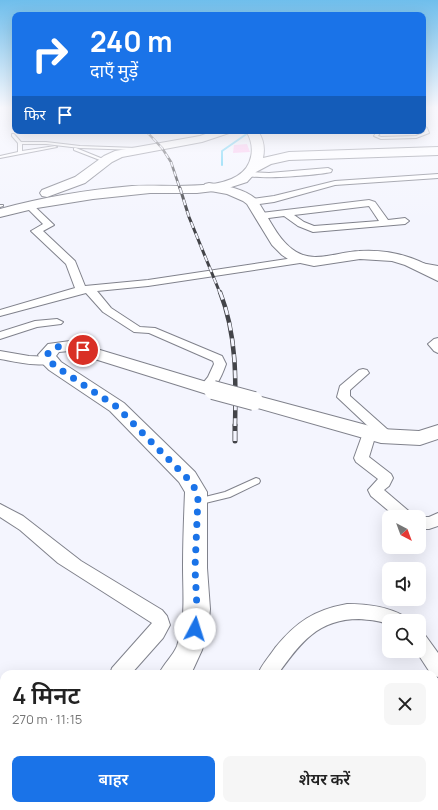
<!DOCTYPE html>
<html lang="hi">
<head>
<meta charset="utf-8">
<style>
  body { margin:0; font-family:Manrope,"Noto Sans Devanagari",sans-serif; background:#f6f6f6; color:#222; height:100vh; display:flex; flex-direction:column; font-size:15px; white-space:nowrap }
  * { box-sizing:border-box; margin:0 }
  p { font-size:13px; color:#767676 }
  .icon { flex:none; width:22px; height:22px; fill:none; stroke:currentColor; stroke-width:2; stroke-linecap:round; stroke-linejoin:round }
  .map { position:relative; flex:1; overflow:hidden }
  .side { position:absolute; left:0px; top:670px; width:438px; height:140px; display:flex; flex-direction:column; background:#fff; border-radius:12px 12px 0 0; box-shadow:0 4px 16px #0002 }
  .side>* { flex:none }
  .top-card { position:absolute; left:12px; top:12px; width:414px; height:122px; border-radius:8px; box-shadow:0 4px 16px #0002; background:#1a73e8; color:#fff; overflow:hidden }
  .needle { width:26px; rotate:139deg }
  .controls { position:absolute; left:382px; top:510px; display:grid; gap:8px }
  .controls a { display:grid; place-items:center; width:44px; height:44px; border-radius:8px; background:#fff; box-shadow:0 4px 16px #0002; font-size:20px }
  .pin { position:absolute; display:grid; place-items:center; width:34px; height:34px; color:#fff; margin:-17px; border:2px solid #fff; border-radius:50%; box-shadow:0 1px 4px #0007 }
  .me { position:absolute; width:44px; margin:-22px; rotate:5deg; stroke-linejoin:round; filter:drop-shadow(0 0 3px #0008) }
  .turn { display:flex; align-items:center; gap:14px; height:84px; padding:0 12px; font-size:18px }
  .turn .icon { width:52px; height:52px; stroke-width:2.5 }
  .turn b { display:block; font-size:28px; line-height:34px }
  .then { display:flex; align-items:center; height:38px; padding:0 12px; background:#0003; gap:8px; font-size:15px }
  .round { display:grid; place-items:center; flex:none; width:42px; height:42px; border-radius:8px; background:#f6f6f6 }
  .overview { display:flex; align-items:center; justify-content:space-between; height:68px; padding:0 12px }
  h1 { font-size:24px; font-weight:600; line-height:30px }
  .primary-button { display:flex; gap:8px; margin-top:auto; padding:8px 12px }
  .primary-button a { flex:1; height:46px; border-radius:8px; background:#1a73e8; color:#fff; font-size:16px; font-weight:600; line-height:46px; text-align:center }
  .primary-button a+a { background:#f6f6f6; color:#222 }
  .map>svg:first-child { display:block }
  .green { fill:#b6f9c2 }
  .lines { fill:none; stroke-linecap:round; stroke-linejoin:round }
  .stream { stroke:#5bcdf3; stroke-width:2 }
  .building { fill:#fdbeeb }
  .service-casing { stroke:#80828c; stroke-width:2 }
  .minor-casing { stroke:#80828c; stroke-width:2 }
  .secondary-casing { stroke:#80828c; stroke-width:2 }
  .primary-casing { stroke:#80828c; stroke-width:2 }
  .service { fill:#fff; fill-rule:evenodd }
  .minor { fill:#fff; fill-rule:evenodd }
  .secondary { fill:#fff; fill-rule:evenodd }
  .primary { fill:#fff; fill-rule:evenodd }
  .rail-far3-casing { stroke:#434449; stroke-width:2.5 }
  .rail-far2-casing { stroke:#434449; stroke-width:3 }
  .rail-far1-casing { stroke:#434449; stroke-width:4.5 }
  .rail-casing { stroke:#434449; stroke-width:5 }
  .rail-far3 { stroke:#f4f5fe; stroke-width:1.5; stroke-dasharray:5; stroke-linecap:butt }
  .rail-far2 { stroke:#f4f5fe; stroke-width:2; stroke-dasharray:6; stroke-linecap:butt }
  .rail-far1 { stroke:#f4f5fe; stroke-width:3; stroke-dasharray:8; stroke-linecap:butt }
  .rail { stroke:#f4f5fe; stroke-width:3.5; stroke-dasharray:10; stroke-linecap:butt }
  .secondary-bridge-casing { stroke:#80828c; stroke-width:20; stroke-linecap:butt }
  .secondary-bridge { stroke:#fff; stroke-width:18 }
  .route { stroke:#1a73e8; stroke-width:7; stroke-dasharray:0 12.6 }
</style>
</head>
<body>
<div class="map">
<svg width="438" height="810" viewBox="0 0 438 810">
  <rect width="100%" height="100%" fill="#f4f5fe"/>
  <!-- green -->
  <polygon class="green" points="438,776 438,810 399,810 403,806 434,806 434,779"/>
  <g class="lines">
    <!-- stream -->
    <polyline class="stream" points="222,165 222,151 248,133"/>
  </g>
  <!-- building -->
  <polygon class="building" points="247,144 250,152 233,153 234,145"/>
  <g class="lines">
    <!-- service casing -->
    <g class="service-casing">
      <g id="service">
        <polygon points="423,126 427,128 429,133 416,138 381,139 374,136 377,131 381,131 378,136 381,137 416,136 425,132"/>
        <polygon points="12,134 14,134 21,142 46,142 80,146 137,148 139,149 137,150 80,148 46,144 22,144 22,151 55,146 57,147 0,158 0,156 18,152 18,143 12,136"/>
        <polygon points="74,148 76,148 108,161 105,162 74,150"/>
        <polygon points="0,205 3,205 3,206 0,207"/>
        <polygon points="256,478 259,479 260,481 259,483 230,497 197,505 194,504 193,502 194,500 197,499 225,492"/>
      </g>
    </g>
    <!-- minor casing -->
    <g class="minor-casing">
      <g id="minor">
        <path d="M328,168L332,170L331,172C318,175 251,181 243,174L247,172L269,173Z"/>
        <polygon points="438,174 438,178 335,185 274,202 252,205 248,202 252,199 274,196 335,181"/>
        <path d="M369,200L375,202L388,220L405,218L409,221L405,224L313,232L298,226L284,216L261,219L257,216L261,213ZM369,206L379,221L314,226L304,222L294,215Z"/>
        <path d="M29,203L32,204L54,225L43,231L75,261L85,286L148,280L300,257L305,260L300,263L148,286L97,291L111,308L140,327L155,328L222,356L226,364C222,375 215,395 201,391L199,388L208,377L214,364L213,361L149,333L134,332L103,312L86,293L0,316V310L75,288L66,264L31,231L43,224L25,206Z"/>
        <polygon points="421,263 438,266 438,272 417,268 416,266 417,264"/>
        <polygon points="57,319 63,322 61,324 37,327 0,339 0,332 35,321"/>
        <polygon points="438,338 438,353 434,351 428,344 434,339"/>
        <path d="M0,351L29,356L53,357L55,360L53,363C36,367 17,362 0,359Z"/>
        <path d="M363,369L367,370L369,373L350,390V396L396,437L394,440C386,442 382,439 376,434L369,457L391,474L393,478L389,486L384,490L411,513L414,517H396L371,496L368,490L378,479L356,462L354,458L363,433L365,430L370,428L337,397L340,386L359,370Z"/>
        <polygon points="0,504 23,516 81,561 162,610 167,616 170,625 163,638 131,674 110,674 112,668 152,623 58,563 20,530 0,517"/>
        <polygon points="438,513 438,526 429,529 419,529 419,517 429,517"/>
        <path d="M347,604C367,604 386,606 404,616L407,621H389V625C380,620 369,620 359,619C318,619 300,643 278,674H258C262,664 269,657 275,648C296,622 314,610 347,604Z"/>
        <polygon points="419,633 425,635 438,653 438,677 431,674 416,651 419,651"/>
        <polygon points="434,776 438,778 438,801 434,799"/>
        <polygon points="4,788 4,806 12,806 9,810 0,810 0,790"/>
      </g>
    </g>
    <!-- secondary casing -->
    <g class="secondary-casing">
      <g id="secondary">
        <path d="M209,183C226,186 243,188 256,199C268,215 276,237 292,249C312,265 336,252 359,251C387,249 414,256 438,271V281L405,265L392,261L360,259L314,266L291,261L282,255L272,245L247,204L243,201L227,194L205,190L203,187L205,184Z"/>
        <path d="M70,341L220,386L222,390L220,394L213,396L69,351L59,352L56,356L61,362L124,403L195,472L207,492V568L210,609L208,629L202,650L191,674H159C164,663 173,656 177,646C186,619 183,594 183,566C183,542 184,517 185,492L179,482L110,411L49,370L43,364L38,355L48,344Z"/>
        <polygon points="254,395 381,429 419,431 438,425 438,439 420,445 381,443 247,405 245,401 247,397"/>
        <polygon points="15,806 49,806 47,810 13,810"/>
      </g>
    </g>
    <!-- primary casing -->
    <g class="primary-casing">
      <g id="primary">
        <polygon points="214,131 231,131 229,133 202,142 122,157 112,162 85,183 47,197 42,196 40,193 42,190 75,177 104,156 115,151 200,136"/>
        <path d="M246,131H258C264,140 265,148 263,158L289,152L438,147V155L289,160L271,164L256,172L247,182L222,190L197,193H150L93,199L37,208L0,217V209C43,197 87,190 132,186C161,184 213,191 237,176C253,167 256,146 246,131Z"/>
      </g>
    </g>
    <!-- service -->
    <use href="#service" class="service"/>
    <!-- minor -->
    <use href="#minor" class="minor"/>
    <!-- secondary -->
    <use href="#secondary" class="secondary"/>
    <!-- primary -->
    <use href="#primary" class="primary"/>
    <!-- rail-far3 casing -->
    <g class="rail-far3-casing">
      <polyline id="rail-far3" points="146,131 162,148 171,162 180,189"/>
    </g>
    <!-- rail-far2 casing -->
    <g class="rail-far2-casing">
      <polyline id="rail-far2" points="180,188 189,217 220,293"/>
    </g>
    <!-- rail-far1 casing -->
    <g class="rail-far1-casing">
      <path id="rail-far1" d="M220,292C237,335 236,381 235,426"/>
    </g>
    <!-- rail casing -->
    <g class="rail-casing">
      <polyline id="rail" points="235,441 235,425"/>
    </g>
    <!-- rail-far3 -->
    <use href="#rail-far3" class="rail-far3"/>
    <!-- rail-far2 -->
    <use href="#rail-far2" class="rail-far2"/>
    <!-- rail-far1 -->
    <use href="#rail-far1" class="rail-far1"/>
    <!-- rail -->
    <use href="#rail" class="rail"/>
    <!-- secondary-bridge casing -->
    <g class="secondary-bridge-casing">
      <polyline id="secondary-bridge" points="213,390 254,401"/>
    </g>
    <!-- secondary-bridge -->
    <use href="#secondary-bridge" class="secondary-bridge"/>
  </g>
  <!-- sky -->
  <linearGradient id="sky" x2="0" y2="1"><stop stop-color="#6fbeec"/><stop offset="0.49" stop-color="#fafaff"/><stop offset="1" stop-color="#fafaff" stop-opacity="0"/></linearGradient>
  <rect width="438" height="220" fill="url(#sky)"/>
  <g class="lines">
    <!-- route -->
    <path class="route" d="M83,350C71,346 55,342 47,355L49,360L55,366L117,407L187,478L194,487L198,497L195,568L197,609L195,629"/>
  </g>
</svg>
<div class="controls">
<a><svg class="needle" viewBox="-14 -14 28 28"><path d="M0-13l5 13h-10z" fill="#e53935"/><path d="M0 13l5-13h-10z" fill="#767676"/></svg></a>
<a><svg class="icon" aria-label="sound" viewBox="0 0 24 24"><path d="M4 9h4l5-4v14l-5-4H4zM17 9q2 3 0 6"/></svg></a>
<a><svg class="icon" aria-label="search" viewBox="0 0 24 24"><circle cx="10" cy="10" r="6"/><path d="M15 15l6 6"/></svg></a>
</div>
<div class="pin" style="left:83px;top:350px;background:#d93025"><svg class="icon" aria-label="arrive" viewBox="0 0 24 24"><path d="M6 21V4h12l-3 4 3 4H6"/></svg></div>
<svg class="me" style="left:195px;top:629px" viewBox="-20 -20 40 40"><circle r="19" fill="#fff"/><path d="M0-13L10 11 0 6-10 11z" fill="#1a73e8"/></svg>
<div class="top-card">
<div class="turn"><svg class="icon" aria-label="right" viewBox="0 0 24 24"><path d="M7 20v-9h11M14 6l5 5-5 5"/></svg><div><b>240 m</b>दाएँ मुड़ें</div></div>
<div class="then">फिर<svg class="icon" aria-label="arrive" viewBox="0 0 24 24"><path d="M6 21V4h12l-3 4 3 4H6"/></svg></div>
</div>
<section class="side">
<div class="overview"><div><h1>4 मिनट</h1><p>270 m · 11:15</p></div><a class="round"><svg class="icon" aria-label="close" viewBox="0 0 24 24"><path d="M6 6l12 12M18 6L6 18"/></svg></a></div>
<div class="primary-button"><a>बाहर</a><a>शेयर करें</a></div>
</section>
</div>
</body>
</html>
